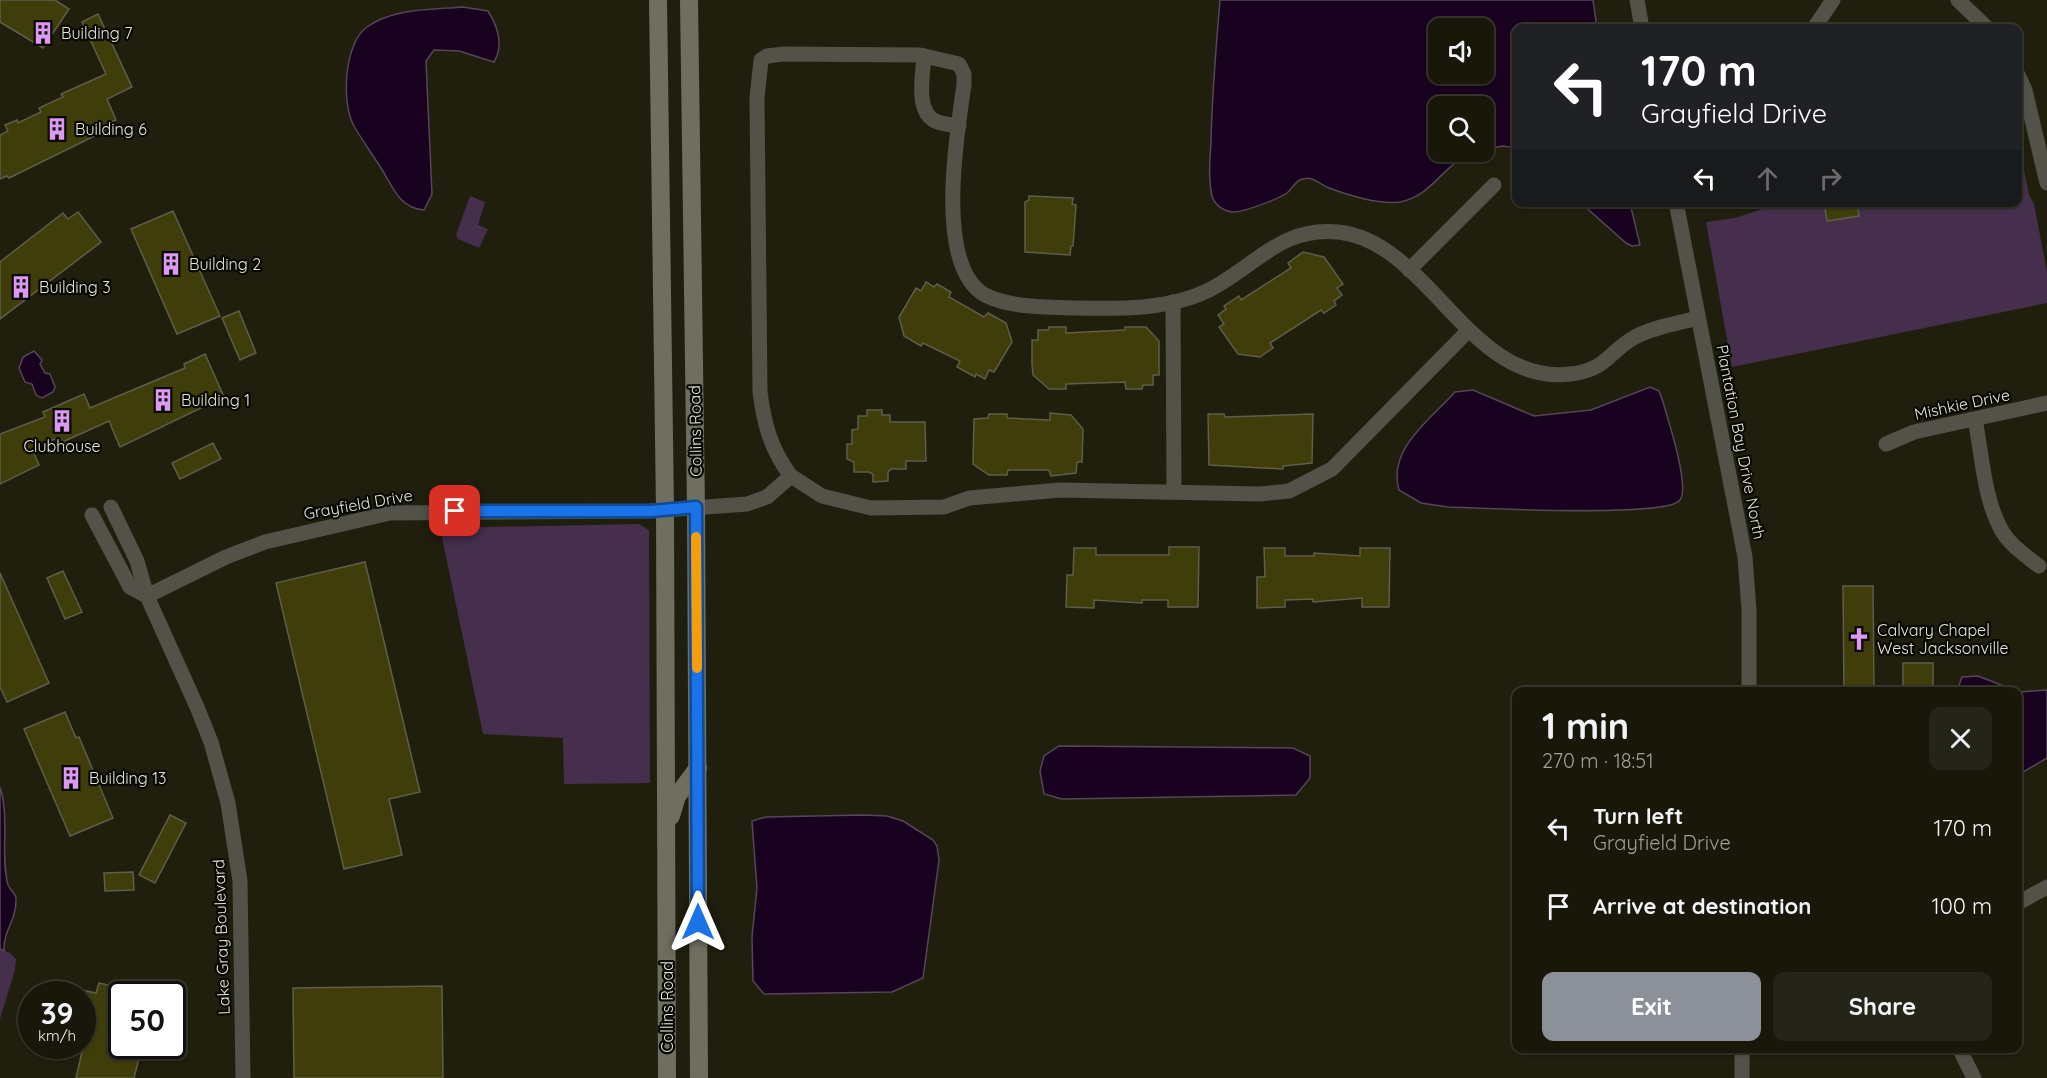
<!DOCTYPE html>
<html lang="en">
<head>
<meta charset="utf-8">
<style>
  body { margin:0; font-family:Quicksand,sans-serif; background:#252418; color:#f1f3f6; height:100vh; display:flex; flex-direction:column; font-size:22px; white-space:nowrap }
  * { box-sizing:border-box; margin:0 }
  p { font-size:20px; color:#9f9f9c }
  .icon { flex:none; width:33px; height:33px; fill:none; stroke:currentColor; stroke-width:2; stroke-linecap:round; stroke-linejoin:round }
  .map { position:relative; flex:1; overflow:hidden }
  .side { position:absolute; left:1512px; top:687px; width:510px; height:366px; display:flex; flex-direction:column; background:#18170a; border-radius:12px; box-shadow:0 2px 4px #0004,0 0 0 2px #36362b }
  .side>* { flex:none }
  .hud { position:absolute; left:1512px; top:24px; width:510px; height:183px; border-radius:12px; box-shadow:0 2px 4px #0004,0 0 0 2px #36362b; background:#202124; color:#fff; overflow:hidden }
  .tools { position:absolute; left:1428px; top:18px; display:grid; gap:12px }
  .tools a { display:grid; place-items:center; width:66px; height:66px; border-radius:12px; background:#18170a; box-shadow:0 2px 4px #0004,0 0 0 2px #36362b; font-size:30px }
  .speed { position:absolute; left:18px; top:981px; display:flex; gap:12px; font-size:30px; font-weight:700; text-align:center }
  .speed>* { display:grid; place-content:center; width:78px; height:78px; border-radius:50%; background:#18170a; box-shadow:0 2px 4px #0004,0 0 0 2px #36362b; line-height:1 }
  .speed small { font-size:15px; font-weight:400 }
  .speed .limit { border:3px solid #111; border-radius:9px; background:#fff; color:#111 }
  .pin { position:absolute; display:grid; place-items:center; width:51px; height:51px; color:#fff; margin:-26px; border-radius:12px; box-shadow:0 3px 9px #0006 }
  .me { position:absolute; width:66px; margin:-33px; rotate:0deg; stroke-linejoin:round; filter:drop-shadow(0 0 4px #0008) }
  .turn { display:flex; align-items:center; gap:21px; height:126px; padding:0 30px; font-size:27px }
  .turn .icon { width:78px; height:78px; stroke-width:2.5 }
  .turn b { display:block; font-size:42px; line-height:51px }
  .lanes { display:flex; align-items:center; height:57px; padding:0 30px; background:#0003; justify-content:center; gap:30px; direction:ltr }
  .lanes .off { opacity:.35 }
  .round { display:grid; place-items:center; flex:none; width:63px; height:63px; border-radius:12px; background:#252418 }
  .summary { display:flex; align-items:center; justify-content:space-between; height:102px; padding:0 30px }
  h1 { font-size:36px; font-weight:700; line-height:45px }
  .button { display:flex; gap:12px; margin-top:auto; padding:12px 30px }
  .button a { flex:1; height:69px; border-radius:12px; background:#8c9099; color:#fff; font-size:24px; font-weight:700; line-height:69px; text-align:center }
  .button a+a { background:#252418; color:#f1f3f6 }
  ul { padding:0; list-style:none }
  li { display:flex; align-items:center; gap:18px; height:78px; padding:0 30px }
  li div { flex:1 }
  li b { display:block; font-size:22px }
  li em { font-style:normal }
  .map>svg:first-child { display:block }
  .green { fill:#452f4d }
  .water { fill:#18021f; stroke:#564657; stroke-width:1.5; fill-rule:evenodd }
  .building { fill:#3f3d0a; stroke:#5e5e4a; stroke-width:1.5 }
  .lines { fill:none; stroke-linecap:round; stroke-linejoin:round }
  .street { stroke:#525249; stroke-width:15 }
  .secondary { stroke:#6f6f61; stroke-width:18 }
  .route-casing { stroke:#114b97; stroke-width:15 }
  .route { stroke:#1a73e8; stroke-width:10 }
  .slow { stroke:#f59e0b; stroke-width:10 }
  .labels { text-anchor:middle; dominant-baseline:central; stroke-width:4.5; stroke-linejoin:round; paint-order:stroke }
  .poi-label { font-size:16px; fill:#e5e5d9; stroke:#090903; text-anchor:start }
  .street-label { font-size:16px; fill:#e5e5d9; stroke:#090903 }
</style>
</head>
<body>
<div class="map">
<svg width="2047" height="1078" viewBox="0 0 2047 1078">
  <rect width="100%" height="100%" fill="#201f0d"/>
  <!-- green -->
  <g class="green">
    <polygon points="2023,165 2029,195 2034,204 2047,272 2047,303 1732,367 1706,222 1735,218 1781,203 2018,202 2018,167"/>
    <polygon points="470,196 485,202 478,225 488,229 479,248 458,239 456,235"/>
    <polygon points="639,524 649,530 650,783 564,784 563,738 483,734 440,528"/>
    <polygon points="0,949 10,953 16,959 15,970 0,1019"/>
  </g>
  <!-- water -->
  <g class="water">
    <path d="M1220,0H1593L1597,28H1516V148L1503,146L1484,149V106H1438V152H1475C1445,161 1433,196 1400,202C1380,205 1347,195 1329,188C1319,184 1312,174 1300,180C1294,183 1292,189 1287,193C1278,199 1242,213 1232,212C1223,211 1214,204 1212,196C1208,178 1210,159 1211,141C1212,94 1216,47 1220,0ZM1484,28V74H1438V28Z"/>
    <path d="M463,7L488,11C498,27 504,45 494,62L459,51L434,50L426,61L432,194L424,210C399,208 393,187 381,168C372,154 362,140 354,126C341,103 344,43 367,27C394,8 430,10 463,7Z"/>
    <polygon points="1581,203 1630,203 1640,245 1632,246 1626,243"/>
    <polygon points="34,351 42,360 40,364 45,373 50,374 55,387 53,392 42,398 36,395 32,384 25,382 19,368 23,357"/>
    <path d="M1650,387L1659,391L1663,402C1668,420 1690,486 1680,500C1668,518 1479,508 1448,507L1421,503L1399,490C1387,449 1431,419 1455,392L1473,390L1534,416L1591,410Z"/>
    <polygon points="1978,676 2019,692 2047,690 2047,758 2018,775 2018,692 1957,691 1962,677"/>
    <polygon points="1059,746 1293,748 1310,756 1310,778 1296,795 1062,799 1044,794 1040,771 1044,756"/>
    <path d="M0,787C10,819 0,855 8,885C10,889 14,893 16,897C17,921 3,930 4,951L0,949Z"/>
    <polygon points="862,815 887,816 903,821 933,840 937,846 939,860 923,978 892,992 764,994 753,981 752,937 757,888 752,821 766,817"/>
  </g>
  <!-- building -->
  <g class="building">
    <polygon points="0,0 55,0 69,9 43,48 0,22"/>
    <polygon points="98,14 132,87 107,99 116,120 111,122 113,127 9,178 7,176 0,179 0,135 8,131 5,125 17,120 18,123 41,112 39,108 63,97 61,94 106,74 82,22"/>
    <polygon points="1029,196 1073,198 1072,204 1076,205 1073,246 1071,246 1070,255 1025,252 1025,202 1029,200"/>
    <polygon points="1824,202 1857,202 1859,216 1827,221"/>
    <polygon points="173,211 220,316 177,334 131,229"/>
    <polygon points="78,212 101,242 0,319 0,262 63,213 68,219"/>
    <polygon points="1303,252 1324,257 1343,284 1337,288 1342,295 1334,301 1336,305 1324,313 1321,310 1270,343 1273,348 1260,357 1238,354 1219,327 1224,324 1218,315 1226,309 1224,306 1239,296 1241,300 1291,268 1288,263"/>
    <polygon points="926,282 934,287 937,284 951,292 949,297 984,317 988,313 1006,323 1012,342 994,372 989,370 985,379 976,374 975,377 957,367 960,361 923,343 921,346 904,336 899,317 916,288 921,291"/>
    <polygon points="239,311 256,353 240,360 222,318"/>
    <polygon points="1049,327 1066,327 1066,333 1125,330 1125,327 1146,327 1159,341 1159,375 1153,375 1153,385 1143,385 1142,389 1126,389 1125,382 1066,384 1066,389 1049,389 1033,375 1032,364 1032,340 1038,340 1038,330 1048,330"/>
    <polygon points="205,354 224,397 120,447 109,421 58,444 55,439 32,449 39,465 0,484 0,434 45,417 43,412 84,394 90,408 185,368 184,364"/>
    <polygon points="867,410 882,410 882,415 890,415 890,422 925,422 926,461 906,461 906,469 891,469 888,472 888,481 873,482 873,474 869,472 854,472 854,462 847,459 847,444 852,444 852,430 858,429 858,416 867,416"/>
    <polygon points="1050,413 1071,415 1083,429 1082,462 1077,462 1076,473 1051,476 1049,470 1008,470 1007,475 989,475 973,464 974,419 988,418 989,414 1007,414 1007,418 1050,420"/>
    <polygon points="1208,414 1224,414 1225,417 1313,414 1312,463 1283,466 1283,469 1209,465"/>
    <polygon points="213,443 221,459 180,479 172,463"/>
    <polygon points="1169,547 1199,547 1198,607 1168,607 1168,600 1142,600 1142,603 1094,600 1094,608 1066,607 1067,575 1073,575 1074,548 1096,548 1096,555 1169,555"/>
    <polygon points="1264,548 1285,548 1285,556 1314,556 1314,553 1360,556 1360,548 1390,548 1389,607 1362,607 1362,598 1313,602 1313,599 1285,600 1285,607 1257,608 1257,577 1265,577"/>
    <polygon points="365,562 420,792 389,799 402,855 344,869 276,583"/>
    <polygon points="63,571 82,612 65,619 47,578"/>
    <polygon points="0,573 49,683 7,702 0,687"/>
    <polygon points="1843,586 1873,586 1874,692 1844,692"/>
    <rect x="1903" y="663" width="30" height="29"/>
    <polygon points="65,712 76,738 79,737 113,818 70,836 24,729"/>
    <polygon points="170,815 186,823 155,883 139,875"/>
    <polygon points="133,872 134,890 105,891 104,873"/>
    <polygon points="99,983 122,988 122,1046 142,1046 134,1078 76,1078 85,1039 82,1038 82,990 96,993"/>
    <polygon points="442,986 443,1078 294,1078 293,988"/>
  </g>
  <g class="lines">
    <!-- street -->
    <g class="street">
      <polyline points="1637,0 1642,28"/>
      <polyline points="1958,0 1987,28"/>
      <polyline points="1814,28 1833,0"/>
      <path d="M924,56C923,74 915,111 935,121C941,124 951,125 959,126"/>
      <polyline points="2018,75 2025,90 2047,183"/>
      <polyline points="1676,202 1745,557 1749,610 1749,692"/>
      <polyline points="1409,270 1494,185"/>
      <polyline points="1173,302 1174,492"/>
      <path d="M1975,419C1982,455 1984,500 2002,531C2011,546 2026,556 2039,566"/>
      <polyline points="1886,444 1914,432 2047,403"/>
      <path d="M791,476C771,450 764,424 760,392L757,98L761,60L767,56L784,54L920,55L959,64L964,74V85C957,133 934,266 985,295C1010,308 1048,307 1076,308C1119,309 1167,310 1207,291C1254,268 1280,226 1338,232C1429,241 1469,386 1570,374C1607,370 1608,352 1635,337C1654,327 1678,323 1698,318"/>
      <polyline points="111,507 137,561 147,596 197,707 211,742 228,803 240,881 243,1078"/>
      <polyline points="92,515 130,587 147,596"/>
      <polyline points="147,596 226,557 265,542 390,513 651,511 747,504 767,497 791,476 822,496 871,508 944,507 969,498 1060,490 1260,494 1289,491 1332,469 1468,331"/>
      <polyline points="2018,903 2047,887"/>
      <polyline points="1742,1048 1742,1078"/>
      <polyline points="1959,1048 1974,1078"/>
    </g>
    <!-- secondary -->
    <g class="secondary">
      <polyline points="658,0 665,510 667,1078"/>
      <polyline points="689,0 696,507 699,1078"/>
      <polyline points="671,816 677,796 698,768"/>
    </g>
  </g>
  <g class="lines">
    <!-- route casing -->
    <g class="route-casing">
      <polyline id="route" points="455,511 651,511 696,507 698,922"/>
    </g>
    <!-- route -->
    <use href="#route" class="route"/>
    <!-- slow -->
    <polyline class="slow" points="696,537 697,668"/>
  </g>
  <!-- icons -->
  <defs>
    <g id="building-bare" transform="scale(1.8)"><path d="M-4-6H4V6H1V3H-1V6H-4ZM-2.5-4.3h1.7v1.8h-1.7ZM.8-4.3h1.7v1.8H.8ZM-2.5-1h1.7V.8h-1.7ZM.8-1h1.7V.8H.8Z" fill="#dc99f4" stroke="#090903" stroke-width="2.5" paint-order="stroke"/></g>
    <g id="church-bare" transform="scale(1.8)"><path d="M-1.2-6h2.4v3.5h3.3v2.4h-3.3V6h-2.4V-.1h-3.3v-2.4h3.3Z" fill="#dc99f4" stroke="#090903" stroke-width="2.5" paint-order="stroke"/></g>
  </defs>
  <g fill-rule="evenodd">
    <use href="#building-bare" x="43" y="33"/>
    <use href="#building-bare" x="57" y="129"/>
    <use href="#building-bare" x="171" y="264"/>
    <use href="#building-bare" x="21" y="287"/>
    <use href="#building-bare" x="163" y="400"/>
    <use href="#building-bare" x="62" y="421"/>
    <use href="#church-bare" x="1859" y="639"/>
    <use href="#building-bare" x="71" y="778"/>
  </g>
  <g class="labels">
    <!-- poi labels -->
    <g class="poi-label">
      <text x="61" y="33">Building 7</text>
      <text x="75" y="129">Building 6</text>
      <text x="189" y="264">Building 2</text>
      <text x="39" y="287">Building 3</text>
      <text x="181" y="400">Building 1</text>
      <text x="62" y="446" text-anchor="middle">Clubhouse</text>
      <text x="1877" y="630">Calvary Chapel<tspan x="1877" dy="18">West Jacksonville</tspan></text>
      <text x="89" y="778">Building 13</text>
    </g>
    <!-- street labels -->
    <g class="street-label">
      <text transform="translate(1962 404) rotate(-12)">Mishkie Drive</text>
      <text transform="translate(695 431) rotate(-91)">Collins Road</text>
      <text transform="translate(1741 442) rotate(79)">Plantation Bay Drive North</text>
      <text transform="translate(358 504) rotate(-10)">Grayfield Drive</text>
      <text transform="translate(221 937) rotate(-92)">Lake Gray Boulevard</text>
      <text transform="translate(667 1007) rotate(-90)">Collins Road</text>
    </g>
  </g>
</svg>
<div class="tools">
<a><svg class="icon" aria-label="sound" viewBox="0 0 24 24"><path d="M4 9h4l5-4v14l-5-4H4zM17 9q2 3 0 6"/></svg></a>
<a><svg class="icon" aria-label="search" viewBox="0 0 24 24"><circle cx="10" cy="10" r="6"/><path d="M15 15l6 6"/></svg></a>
</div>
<div class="speed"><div>39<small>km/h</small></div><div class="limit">50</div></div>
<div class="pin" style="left:455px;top:511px;background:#d93025"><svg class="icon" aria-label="arrive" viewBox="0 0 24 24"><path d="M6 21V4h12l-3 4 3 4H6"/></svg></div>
<svg class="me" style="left:698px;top:922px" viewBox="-20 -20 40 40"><path d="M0-17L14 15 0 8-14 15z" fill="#1a73e8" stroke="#fff" stroke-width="4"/></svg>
<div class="hud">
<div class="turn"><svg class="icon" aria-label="left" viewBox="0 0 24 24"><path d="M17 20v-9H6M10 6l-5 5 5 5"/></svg><div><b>170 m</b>Grayfield Drive</div></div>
<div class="lanes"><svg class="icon" aria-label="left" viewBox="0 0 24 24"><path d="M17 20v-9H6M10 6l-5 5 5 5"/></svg><svg class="icon off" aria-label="ahead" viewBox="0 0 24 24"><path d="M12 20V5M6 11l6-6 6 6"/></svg><svg class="icon off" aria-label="right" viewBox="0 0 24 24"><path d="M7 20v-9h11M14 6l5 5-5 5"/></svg></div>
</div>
<section class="side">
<div class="summary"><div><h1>1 min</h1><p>270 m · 18:51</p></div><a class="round"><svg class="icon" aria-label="close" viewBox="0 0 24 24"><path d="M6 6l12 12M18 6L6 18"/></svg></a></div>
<ul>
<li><svg class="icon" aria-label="left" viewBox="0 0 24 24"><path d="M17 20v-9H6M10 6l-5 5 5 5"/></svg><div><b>Turn left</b><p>Grayfield Drive</p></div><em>170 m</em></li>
<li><svg class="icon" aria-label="arrive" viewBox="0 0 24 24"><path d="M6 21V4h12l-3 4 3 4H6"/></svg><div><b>Arrive at destination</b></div><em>100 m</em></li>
</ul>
<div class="button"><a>Exit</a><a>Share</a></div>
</section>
</div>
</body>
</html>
